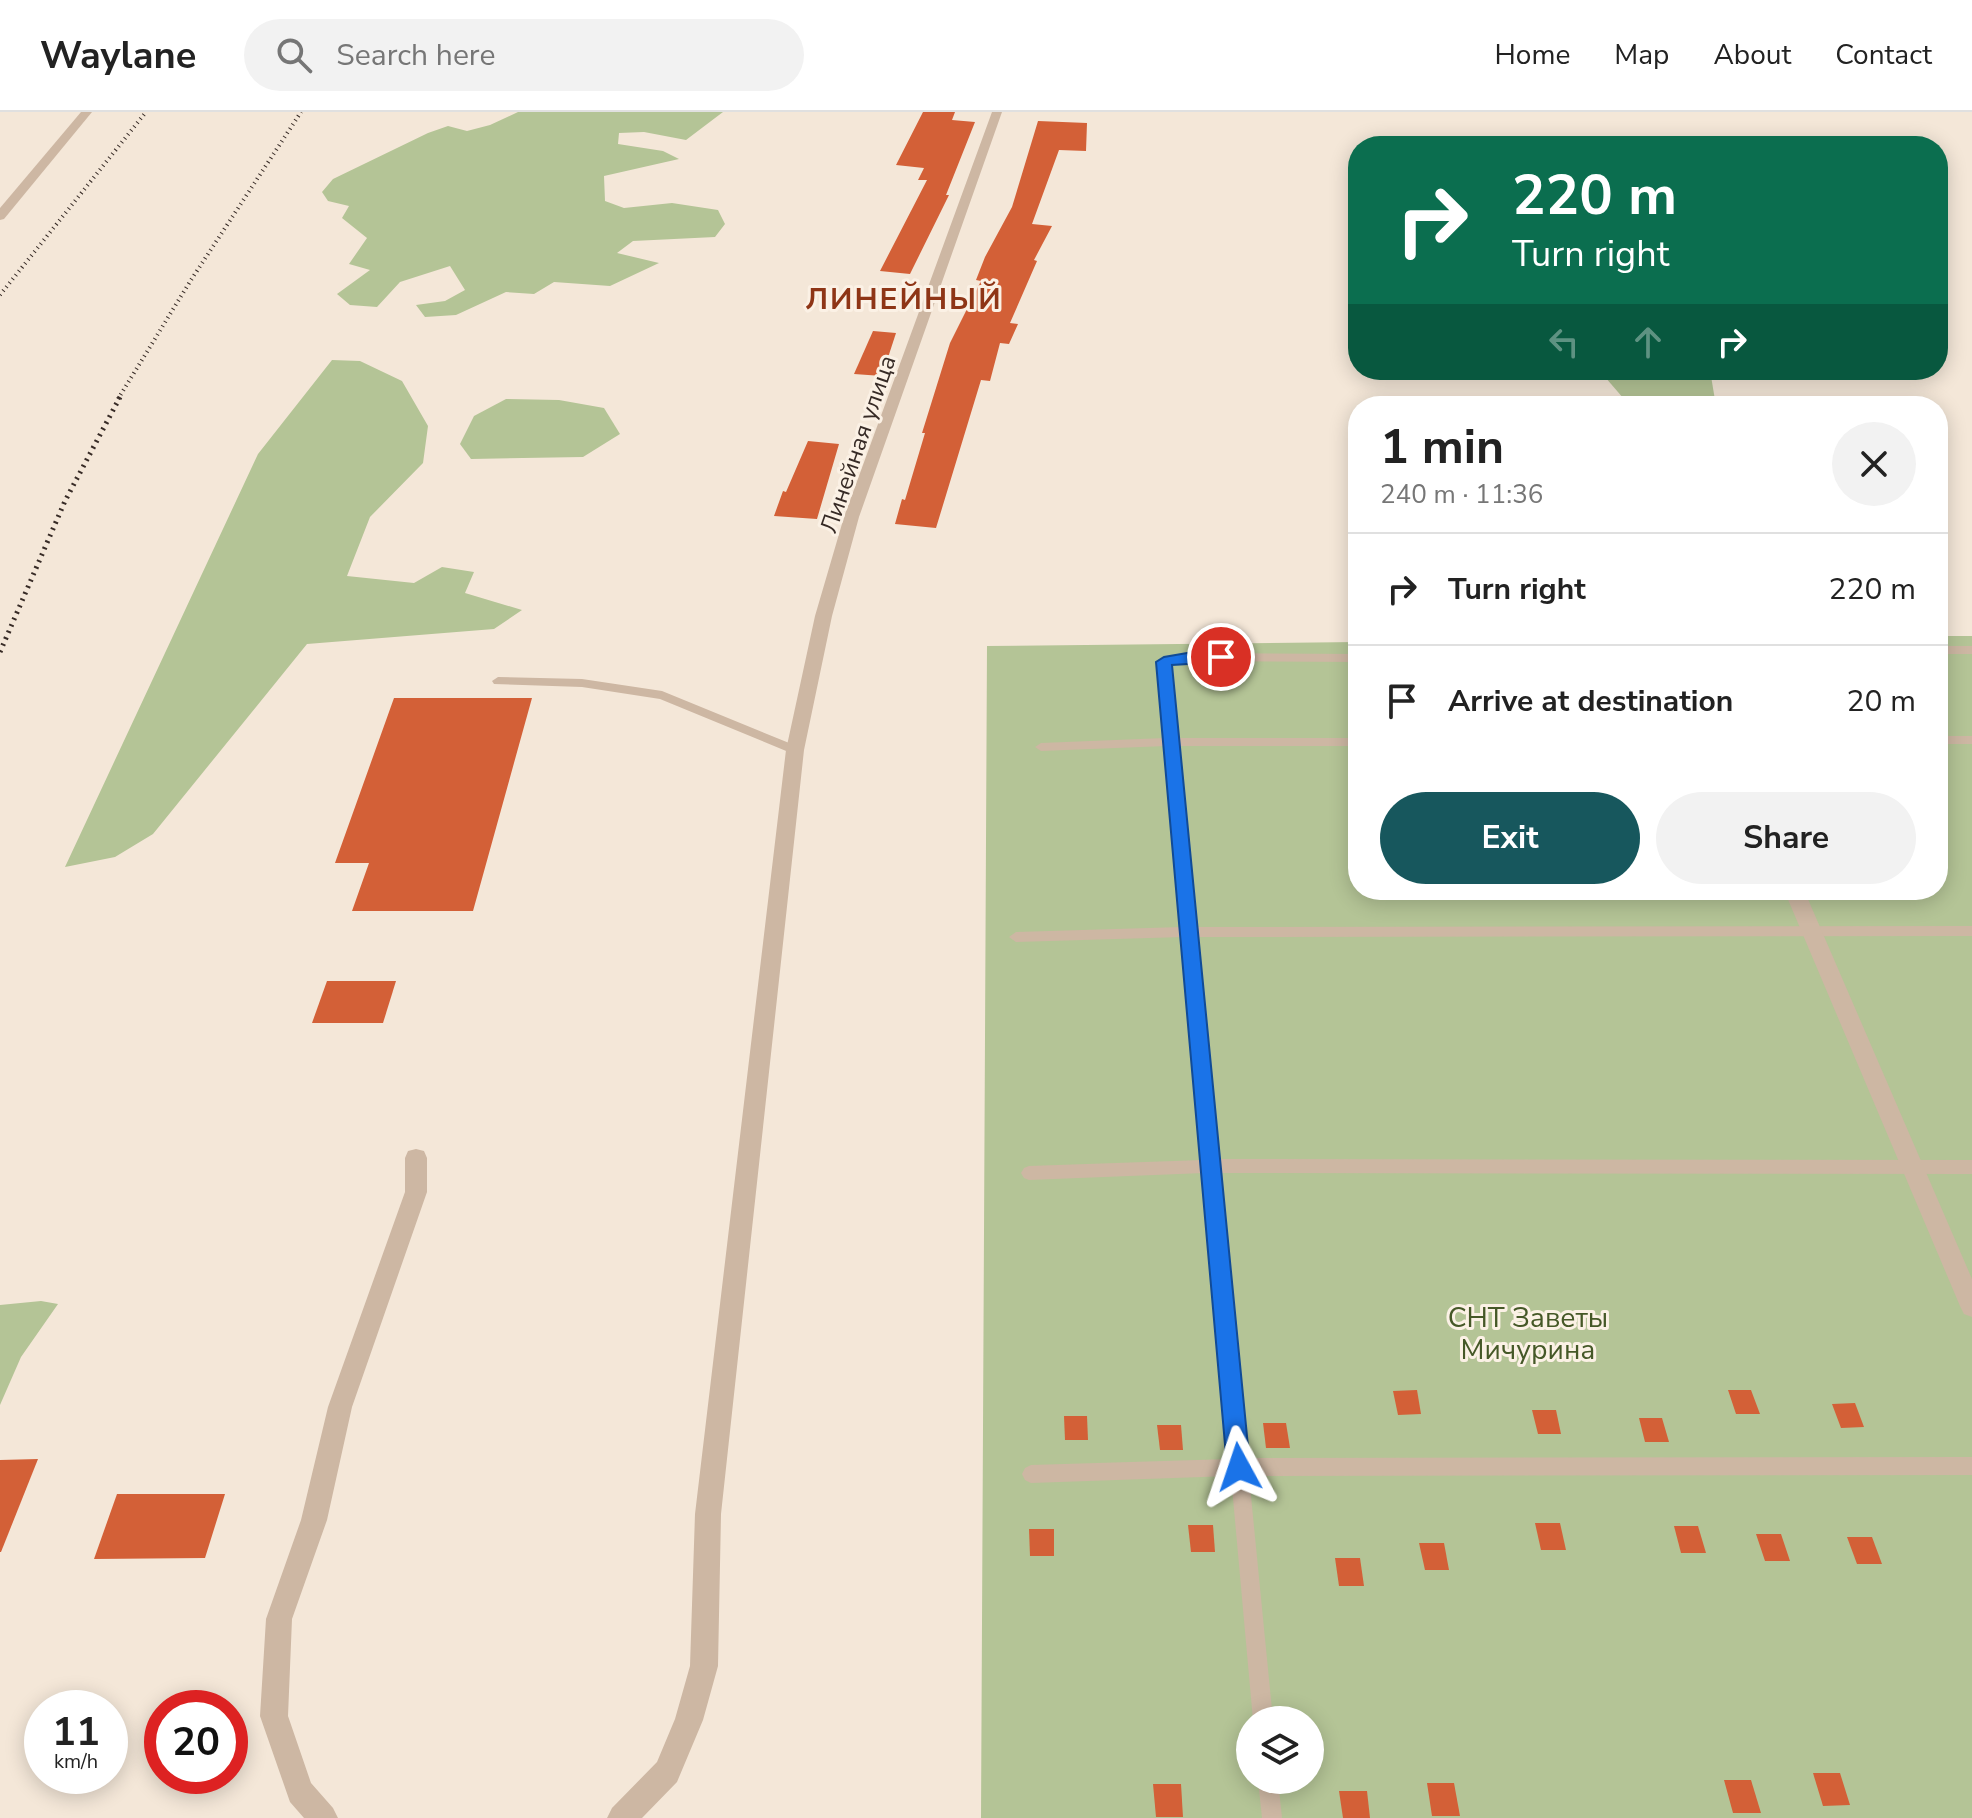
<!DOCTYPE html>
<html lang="en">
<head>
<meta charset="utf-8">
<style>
  body { margin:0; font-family:"Nunito Sans",sans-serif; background:#f2f2f2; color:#222; height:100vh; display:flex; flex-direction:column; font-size:30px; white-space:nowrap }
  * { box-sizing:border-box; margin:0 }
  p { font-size:26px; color:#767676 }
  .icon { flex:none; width:44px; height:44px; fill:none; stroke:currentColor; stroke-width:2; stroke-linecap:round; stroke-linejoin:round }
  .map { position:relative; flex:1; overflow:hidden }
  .drawer { position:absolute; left:1348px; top:284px; width:600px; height:504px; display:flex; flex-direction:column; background:#fff; border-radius:32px; box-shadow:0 4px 20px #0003 }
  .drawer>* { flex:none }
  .top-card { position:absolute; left:1348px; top:24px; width:600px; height:244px; border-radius:32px; box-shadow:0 4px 20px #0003; background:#0b6e4f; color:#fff; overflow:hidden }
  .buttons { position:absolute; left:1236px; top:1594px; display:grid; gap:16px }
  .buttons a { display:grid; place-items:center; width:88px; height:88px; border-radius:50%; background:#fff; box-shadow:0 4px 20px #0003; font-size:40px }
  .speed { position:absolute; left:24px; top:1578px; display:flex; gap:16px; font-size:40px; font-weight:700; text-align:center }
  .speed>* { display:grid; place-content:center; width:104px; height:104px; border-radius:50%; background:#fff; box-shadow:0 4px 20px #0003; line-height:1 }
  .speed small { font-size:20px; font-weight:400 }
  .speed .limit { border:12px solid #d22; background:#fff; color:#111 }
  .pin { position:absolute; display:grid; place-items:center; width:68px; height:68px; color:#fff; margin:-34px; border:4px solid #fff; border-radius:50%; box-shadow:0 2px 8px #0007 }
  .me { position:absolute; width:88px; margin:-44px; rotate:355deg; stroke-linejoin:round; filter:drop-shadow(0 0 6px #0008) }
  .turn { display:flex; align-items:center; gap:28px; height:168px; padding:0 32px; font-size:36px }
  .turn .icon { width:104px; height:104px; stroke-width:2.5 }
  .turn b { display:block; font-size:56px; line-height:68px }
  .lanes { display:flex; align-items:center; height:76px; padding:0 32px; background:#0003; justify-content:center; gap:40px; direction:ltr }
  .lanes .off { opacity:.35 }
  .round { display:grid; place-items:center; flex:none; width:84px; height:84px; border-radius:42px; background:#f2f2f2 }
  .summary { display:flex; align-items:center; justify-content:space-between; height:136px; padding:0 32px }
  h1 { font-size:48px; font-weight:700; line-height:60px }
  .cta { display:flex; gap:16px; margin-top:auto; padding:16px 32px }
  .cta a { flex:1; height:92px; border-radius:48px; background:#17575d; color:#fff; font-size:32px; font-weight:700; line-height:92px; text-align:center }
  .cta a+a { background:#f2f2f2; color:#222 }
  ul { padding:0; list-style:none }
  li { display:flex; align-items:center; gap:24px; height:112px; padding:0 32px; border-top:2px solid #e0e0e0 }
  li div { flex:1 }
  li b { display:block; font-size:30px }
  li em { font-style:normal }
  header { display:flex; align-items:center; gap:48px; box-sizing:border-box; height:112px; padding:0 40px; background:#fff; border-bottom:2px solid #e0e0e0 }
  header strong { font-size:38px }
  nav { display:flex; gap:44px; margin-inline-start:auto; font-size:28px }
  .search { width:560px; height:72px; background:#f2f2f2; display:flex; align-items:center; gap:20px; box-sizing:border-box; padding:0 28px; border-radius:44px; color:#767676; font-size:30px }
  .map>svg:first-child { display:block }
  .green { fill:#b4c496; fill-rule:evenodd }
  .building { fill:#d36037 }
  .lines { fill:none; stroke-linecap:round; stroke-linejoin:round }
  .service { fill:#cdb7a3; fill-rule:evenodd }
  .minor { fill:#cdb7a3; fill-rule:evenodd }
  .rail-far1 { stroke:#372b26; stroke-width:4; stroke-dasharray:1 4; stroke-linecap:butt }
  .rail { stroke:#372b26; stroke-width:5; stroke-dasharray:2 5; stroke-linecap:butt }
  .route { fill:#1a73e8; stroke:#114b97; stroke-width:2 }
  .labels { text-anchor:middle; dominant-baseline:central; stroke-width:6; stroke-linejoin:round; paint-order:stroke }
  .far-street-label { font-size:24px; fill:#372b26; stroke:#fbf1e5 }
  .park-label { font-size:28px; fill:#455827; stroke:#fbf1e5 }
  .far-district-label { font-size:30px; font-weight:bold; letter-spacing:2px; fill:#8e3516; stroke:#fbf1e5 }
</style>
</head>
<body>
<header>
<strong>Waylane</strong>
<div class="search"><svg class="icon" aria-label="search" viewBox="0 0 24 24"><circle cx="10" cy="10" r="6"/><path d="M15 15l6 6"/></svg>Search here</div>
<nav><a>Home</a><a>Map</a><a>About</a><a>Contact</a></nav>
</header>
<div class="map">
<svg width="1972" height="1706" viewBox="0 0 1972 1706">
  <rect width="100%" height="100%" fill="#f4e7d8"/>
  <!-- green -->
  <g class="green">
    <polygon points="518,0 723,0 686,28 644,20 619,21 618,32 663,39 679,47 604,64 605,89 624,96 672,91 718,98 725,112 715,125 633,129 617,141 659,151 610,174 554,170 534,182 506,180 456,203 425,205 416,193 445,189 465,178 450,154 400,170 377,195 350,193 337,182 370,158 349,152 367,126 342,106 349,94 328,89 322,80 333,67 428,21 448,14 467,19 490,13"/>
    <polygon points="332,248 360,249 402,269 428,314 423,351 370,405 347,464 414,471 442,455 474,460 465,481 522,498 494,517 307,532 153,722 115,745 65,755 258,342"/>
    <polygon points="1599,258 1710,258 1716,294 1630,294"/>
    <polygon points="506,287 559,288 604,296 620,322 583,345 471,347 460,332 474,304"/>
    <path d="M1938,524H1972V1706H981L987,534L1358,530V778H1938ZM1250,1608H1310V1668H1250Z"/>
    <polygon points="41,1189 58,1192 21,1245 0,1293 0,1193"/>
  </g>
  <!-- building -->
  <g class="building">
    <polygon points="923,0 955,0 952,8 975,10 946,83 949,83 910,162 880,159 927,68 918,68 924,56 896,53"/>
    <polygon points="1038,9 1087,11 1086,39 1059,38 1032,112 1052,114 1034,148 1037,149 1010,211 1018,212 1009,232 1000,231 990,269 981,268 936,416 895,412 902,387 905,388 925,321 922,321 950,231 981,169 976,168 985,145 1012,95"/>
    <polygon points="873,219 896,221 882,264 854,262"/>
    <polygon points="808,329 839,332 817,407 774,404 783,379 786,380"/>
    <polygon points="394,586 532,586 473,799 352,799 369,751 335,751"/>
    <polygon points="327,869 396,869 383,911 312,911"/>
    <polygon points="1417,1278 1421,1302 1398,1303 1393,1279"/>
    <polygon points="1728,1278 1751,1278 1760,1302 1736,1302"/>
    <polygon points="1855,1291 1864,1315 1841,1316 1832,1292"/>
    <polygon points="1532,1298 1556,1298 1561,1322 1538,1322"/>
    <polygon points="1064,1304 1087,1304 1088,1328 1065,1328"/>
    <polygon points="1639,1306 1662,1306 1669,1330 1645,1330"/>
    <polygon points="1263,1311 1286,1311 1290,1336 1266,1336"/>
    <polygon points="1157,1313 1181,1313 1183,1338 1160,1338"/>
    <polygon points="38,1347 1,1440 0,1440 0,1348"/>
    <polygon points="117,1382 225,1382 205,1446 94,1447"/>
    <polygon points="1535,1411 1560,1411 1566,1438 1541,1438"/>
    <polygon points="1188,1413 1213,1413 1215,1440 1191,1440"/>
    <polygon points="1674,1414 1698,1414 1706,1441 1681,1441"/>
    <polygon points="1029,1417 1054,1417 1054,1444 1030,1444"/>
    <polygon points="1756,1422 1781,1422 1790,1449 1765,1449"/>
    <polygon points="1847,1425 1872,1425 1882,1452 1857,1452"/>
    <polygon points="1419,1431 1444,1431 1449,1458 1425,1458"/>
    <polygon points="1335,1446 1360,1446 1364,1474 1339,1474"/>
    <polygon points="1813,1661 1840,1661 1850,1693 1823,1694"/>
    <polygon points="1724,1668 1751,1668 1761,1701 1733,1701"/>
    <polygon points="1427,1671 1454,1671 1460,1704 1432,1704"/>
    <polygon points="1153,1672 1181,1672 1183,1705 1156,1705"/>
    <polygon points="1339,1679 1367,1679 1370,1706 1343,1706"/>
  </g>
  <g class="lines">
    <!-- service -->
    <g class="service">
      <rect x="1938" y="534" width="34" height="8"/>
      <polygon points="1193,541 1358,542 1358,550 1193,549 1170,553 1177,626 1358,626 1358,634 1178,634 1196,815 1972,814 1972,824 1197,825 1218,1047 1972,1048 1972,1062 1220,1061 1247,1346 1972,1345 1972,1363 1249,1364 1273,1608 1253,1608 1231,1364 1031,1371 1025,1368 1022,1362 1025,1356 1031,1353 1230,1347 1204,1061 1029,1068 1024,1066 1021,1061 1024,1056 1029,1054 1203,1048 1183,825 1016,830 1009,825 1016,820 1182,815 1166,634 1041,639 1035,635 1041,631 1165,626 1158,550 1164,546"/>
      <polygon points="498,565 582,567 662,579 799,635 801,638 795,642 791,641 660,587 582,575 494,572 492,569"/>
      <rect x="1938" y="624" width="34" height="8"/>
      <polygon points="1258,1668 1278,1668 1282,1706 1262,1706"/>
    </g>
    <!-- minor -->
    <g class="minor">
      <polygon points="81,0 92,0 4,107 0,108 0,96"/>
      <polygon points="992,0 1002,0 859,405 832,504 804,638 721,1402 718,1554 703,1608 677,1670 642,1706 607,1706 612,1696 657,1650 675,1607 690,1554 695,1402 786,638 815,504 844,405"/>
      <polygon points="1784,778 1804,778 1972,1167 1972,1205 1964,1202 1960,1194"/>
      <polygon points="416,1037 424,1039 427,1046 427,1080 352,1295 327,1408 292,1507 288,1604 311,1671 333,1696 338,1706 304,1706 290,1690 260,1604 266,1507 301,1408 328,1295 405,1080 405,1046 408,1039"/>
    </g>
    <!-- rail-far1 -->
    <g class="rail-far1">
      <polyline points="0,183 146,0"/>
      <polyline points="118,287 191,168 301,0"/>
    </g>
    <!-- rail -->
    <polyline class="rail" points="0,540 65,389 120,285"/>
  </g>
  <!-- route -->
  <polygon class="route" points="1193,540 1221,540 1228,545 1221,550 1172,553 1250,1355 1247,1363 1239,1366 1231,1363 1227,1355 1156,550 1164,545"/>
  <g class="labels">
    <!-- far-street labels -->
    <g class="far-street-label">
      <text transform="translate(858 332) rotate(-71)">Линейная улица</text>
    </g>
    <!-- park labels -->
    <g class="park-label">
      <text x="1528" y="1206">СНТ Заветы<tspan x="1528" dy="32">Мичурина</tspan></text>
    </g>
    <!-- far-district labels -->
    <g class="far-district-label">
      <text x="904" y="187">ЛИНЕЙНЫЙ</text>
    </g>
  </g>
</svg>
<div class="buttons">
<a><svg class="icon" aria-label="layers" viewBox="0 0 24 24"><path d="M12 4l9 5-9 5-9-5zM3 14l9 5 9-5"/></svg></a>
</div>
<div class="speed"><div>11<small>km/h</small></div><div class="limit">20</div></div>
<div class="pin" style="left:1221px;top:545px;background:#d93025"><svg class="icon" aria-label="arrive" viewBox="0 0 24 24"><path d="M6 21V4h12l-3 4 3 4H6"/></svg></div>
<svg class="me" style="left:1239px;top:1355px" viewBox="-20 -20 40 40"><path d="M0-17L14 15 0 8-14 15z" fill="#1a73e8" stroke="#fff" stroke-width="4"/></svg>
<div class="top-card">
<div class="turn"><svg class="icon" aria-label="right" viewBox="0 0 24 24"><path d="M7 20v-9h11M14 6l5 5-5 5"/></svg><div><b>220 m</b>Turn right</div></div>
<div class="lanes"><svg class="icon off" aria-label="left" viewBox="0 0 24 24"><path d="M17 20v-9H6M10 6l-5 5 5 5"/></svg><svg class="icon off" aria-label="ahead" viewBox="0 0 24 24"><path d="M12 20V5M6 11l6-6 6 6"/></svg><svg class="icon" aria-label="right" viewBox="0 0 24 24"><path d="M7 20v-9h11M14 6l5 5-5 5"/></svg></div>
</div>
<section class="drawer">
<div class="summary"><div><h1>1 min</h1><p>240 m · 11:36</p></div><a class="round"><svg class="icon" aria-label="close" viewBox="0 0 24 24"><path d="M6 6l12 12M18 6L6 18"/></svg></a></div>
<ul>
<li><svg class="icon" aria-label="right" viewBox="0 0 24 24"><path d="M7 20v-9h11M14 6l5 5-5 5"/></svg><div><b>Turn right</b></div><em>220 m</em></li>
<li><svg class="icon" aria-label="arrive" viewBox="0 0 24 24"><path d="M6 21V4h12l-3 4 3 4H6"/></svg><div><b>Arrive at destination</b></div><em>20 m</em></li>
</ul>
<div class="cta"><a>Exit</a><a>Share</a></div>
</section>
</div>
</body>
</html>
